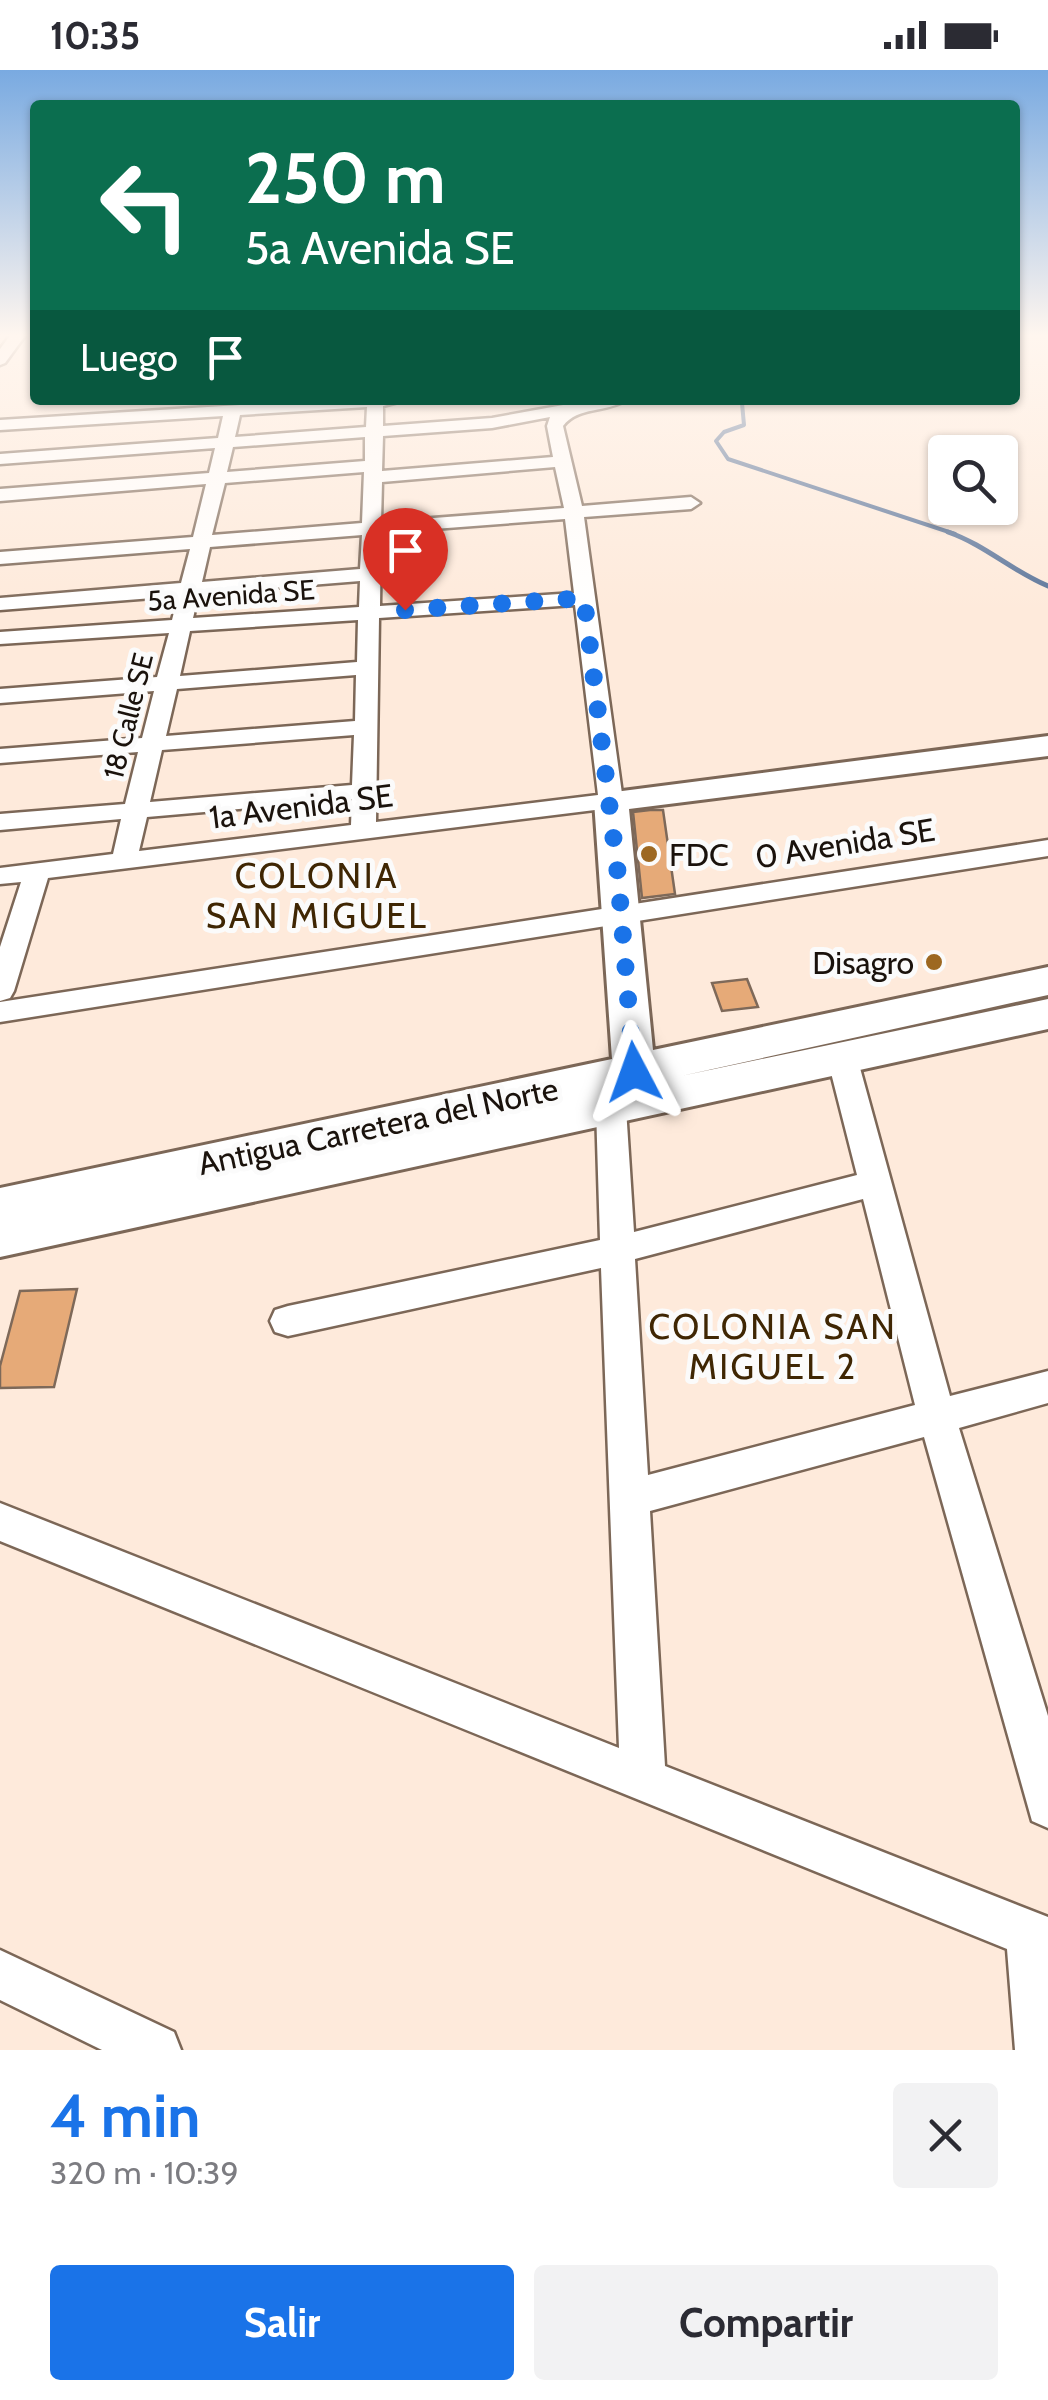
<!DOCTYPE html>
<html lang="es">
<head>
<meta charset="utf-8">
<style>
  body { margin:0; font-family:Cabin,sans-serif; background:#f2f2f3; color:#2b2b33; height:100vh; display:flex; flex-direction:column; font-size:38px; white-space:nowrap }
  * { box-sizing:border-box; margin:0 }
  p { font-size:32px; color:#7c7c81 }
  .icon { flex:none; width:55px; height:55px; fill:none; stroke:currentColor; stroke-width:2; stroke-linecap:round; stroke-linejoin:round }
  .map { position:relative; height:1980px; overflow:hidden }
  .sheet { display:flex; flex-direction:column; background:#fff; flex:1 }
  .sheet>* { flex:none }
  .guide { position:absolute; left:30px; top:30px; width:990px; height:305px; border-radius:10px; box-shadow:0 2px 8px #0004; background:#0b6e4f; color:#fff; overflow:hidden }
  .fabs { position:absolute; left:928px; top:365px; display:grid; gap:20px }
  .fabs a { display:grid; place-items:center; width:90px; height:90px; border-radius:10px; background:#fff; box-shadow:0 2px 8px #0004; font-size:50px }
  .pin { position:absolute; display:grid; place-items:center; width:85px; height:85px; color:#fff; margin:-102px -42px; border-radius:50% 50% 50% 0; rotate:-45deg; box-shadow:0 0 10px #0007 }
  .pin .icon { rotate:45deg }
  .me { position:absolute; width:110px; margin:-55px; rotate:356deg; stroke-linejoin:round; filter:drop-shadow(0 0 8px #0008) }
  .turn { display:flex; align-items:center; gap:35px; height:210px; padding:0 50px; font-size:45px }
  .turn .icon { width:130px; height:130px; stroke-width:2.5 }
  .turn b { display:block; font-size:70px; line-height:85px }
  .then { display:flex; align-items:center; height:95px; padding:0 50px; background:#0003; gap:20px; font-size:38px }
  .round { display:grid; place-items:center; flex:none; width:105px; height:105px; border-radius:10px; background:#f2f2f3 }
  .overview { display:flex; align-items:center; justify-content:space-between; height:170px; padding:0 50px }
  h1 { font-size:60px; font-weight:700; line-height:75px; color:#1a73e8 }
  .primary-button { display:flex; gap:20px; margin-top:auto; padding:20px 50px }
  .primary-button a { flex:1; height:115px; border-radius:10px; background:#1a73e8; color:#fff; font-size:40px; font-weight:700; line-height:115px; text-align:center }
  .primary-button a+a { background:#f2f2f3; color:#2b2b33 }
  .status { display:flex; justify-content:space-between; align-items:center; height:70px; padding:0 50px; background:#fff; direction:ltr }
  .status svg { height:28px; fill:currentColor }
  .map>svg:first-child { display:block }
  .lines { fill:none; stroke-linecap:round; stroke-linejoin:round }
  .stream-far1 { stroke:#597399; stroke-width:4 }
  .stream { stroke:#597399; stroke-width:5 }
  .building { fill:#e6aa78; stroke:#7e6959; stroke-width:2.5 }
  .street-casing { stroke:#7c6757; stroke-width:5 }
  .secondary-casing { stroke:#7c6757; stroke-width:6 }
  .street { fill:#fff; fill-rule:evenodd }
  .secondary { fill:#fff; fill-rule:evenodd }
  .route { stroke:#1a73e8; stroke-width:18; stroke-dasharray:0 32.4 }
  .poi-dot { fill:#9d6821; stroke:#fbfbfb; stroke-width:4 }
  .labels { text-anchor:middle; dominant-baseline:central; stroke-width:10; stroke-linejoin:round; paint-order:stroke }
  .far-street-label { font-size:28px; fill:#1a120c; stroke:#fbfbfb }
  .street-label { font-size:32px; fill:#1a120c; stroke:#fbfbfb }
  .poi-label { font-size:32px; fill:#1a120c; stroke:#fbfbfb; text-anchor:start }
  .neighbourhood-label { font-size:35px; letter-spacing:2.5px; fill:#3f2603; stroke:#fbfbfb }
</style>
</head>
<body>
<div class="status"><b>10:35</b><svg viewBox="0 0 49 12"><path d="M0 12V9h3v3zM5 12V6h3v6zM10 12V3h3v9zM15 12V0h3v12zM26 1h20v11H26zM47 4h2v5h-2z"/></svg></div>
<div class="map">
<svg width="1048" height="1980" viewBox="0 0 1048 1980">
  <rect width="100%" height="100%" fill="#feeadb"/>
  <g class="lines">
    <!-- stream-far1 -->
    <polyline class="stream-far1" points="738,330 742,333 744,355 724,362 716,371 728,389 955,464"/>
    <!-- stream -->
    <path class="stream" d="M948,462C985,475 1012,501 1048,516"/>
  </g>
  <!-- building -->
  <g class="building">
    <polygon points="650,740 663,740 675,824 642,828 633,742"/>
    <polygon points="747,909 758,937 722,941 712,913"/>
    <polygon points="77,1219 54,1317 0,1318 0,1296 20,1221"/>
  </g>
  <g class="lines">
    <!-- street casing -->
    <g class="street-casing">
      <g id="street">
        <polygon points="12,263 27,263 5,293 0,295 0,279"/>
        <path d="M319,330H406L383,336V356L492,348L591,330H626C607,343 578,336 563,356L582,436L691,427L700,433L691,439L584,447L623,731L611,738L48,808L14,921L10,928L0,931V877L21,812L0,814V798L113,784L121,749L0,760V744L125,734L138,682L0,693V679L142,668L154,621L0,633V619L157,607L169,563L0,574V562L172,550L178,526L0,540V528L181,513L190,479L0,494V482L193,467L206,414L0,431V419L209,403L215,378L0,394V384L218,368L223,346L0,360V350ZM367,337L366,357L235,367L240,345ZM550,347L547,356L553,387L382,401L383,366L492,358ZM365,367V391L227,402L233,377ZM555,397L564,438L381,452L382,412ZM364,402L362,453L212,465L225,413ZM565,449L574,523L380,536L381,463ZM362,465L360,499L202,512L210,477ZM360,511L359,537L193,548L199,524ZM575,535L598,725L376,752L379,548ZM358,550L357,592L180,606L190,561ZM356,605L355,651L166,666L177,619ZM354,665L352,715L150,732L162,680ZM352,729L351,755L139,781L147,747Z"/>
        <polygon points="1048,770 1048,786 0,952 0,932"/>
        <path d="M842,976L853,979L857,987L950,1326L1048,1301V1333L959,1358L1048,1646V1758L1032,1751L924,1367L650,1441L665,1696L1048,1847V1980H1015L1007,1879L0,1471V1433L619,1678L601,1198L288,1266L275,1262L270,1251L275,1240L288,1236L600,1170L596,1038L600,1030L611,1026L622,1030L626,1038L634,1162L857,1105L827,987L831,979ZM863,1129L915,1335L648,1405L635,1189Z"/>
        <polygon points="0,1880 174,1962 181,1980 102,1980 0,1930"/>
      </g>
    </g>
    <!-- secondary casing -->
    <g class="secondary-casing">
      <polygon id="secondary" points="1048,666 1048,686 629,739 653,980 1048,897 1048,925 681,1006 1048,929 1048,959 0,1187 0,1118 612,989 594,731 599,724"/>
    </g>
    <!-- street -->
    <use href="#street" class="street"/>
    <!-- secondary -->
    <use href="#secondary" class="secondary"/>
  </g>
  <!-- sky -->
  <linearGradient id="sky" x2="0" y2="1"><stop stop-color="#79aae1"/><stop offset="0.49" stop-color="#fff6ef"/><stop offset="1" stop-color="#fff6ef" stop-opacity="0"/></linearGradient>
  <rect width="1048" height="541" fill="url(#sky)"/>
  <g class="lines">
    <!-- route -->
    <polyline class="route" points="405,540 584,528 618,805 634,1002"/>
  </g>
  <!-- markers -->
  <g class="poi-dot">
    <circle cx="649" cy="784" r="10"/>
    <circle cx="934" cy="892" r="10"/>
  </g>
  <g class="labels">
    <!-- far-street labels -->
    <g class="far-street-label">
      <text transform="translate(231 525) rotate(-4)">5a Avenida SE</text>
      <text transform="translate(128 646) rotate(-76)">18 Calle SE</text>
    </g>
    <!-- street labels -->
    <g class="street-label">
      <text transform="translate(301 736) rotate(-7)">1a Avenida SE</text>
      <text transform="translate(845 773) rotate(-9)">0 Avenida SE</text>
      <text transform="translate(378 1056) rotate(-12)">Antigua Carretera del Norte</text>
    </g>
    <!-- poi labels -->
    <g class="poi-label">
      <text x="669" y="784">FDC</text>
      <text x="914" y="892" text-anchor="end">Disagro</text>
    </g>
    <!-- neighbourhood labels -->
    <g class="neighbourhood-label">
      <text x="317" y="805">COLONIA<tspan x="317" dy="40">SAN MIGUEL</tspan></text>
      <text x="773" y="1256">COLONIA SAN<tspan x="773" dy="40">MIGUEL 2</tspan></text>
    </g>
  </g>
</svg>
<div class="fabs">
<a><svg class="icon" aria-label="search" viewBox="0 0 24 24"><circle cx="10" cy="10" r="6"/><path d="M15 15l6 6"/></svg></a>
</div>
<div class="pin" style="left:405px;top:540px;background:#d93025"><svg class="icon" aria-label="arrive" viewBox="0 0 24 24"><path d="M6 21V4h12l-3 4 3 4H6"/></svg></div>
<svg class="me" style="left:634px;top:1002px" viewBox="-20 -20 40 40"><path d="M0-17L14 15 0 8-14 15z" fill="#1a73e8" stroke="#fff" stroke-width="4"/></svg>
<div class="guide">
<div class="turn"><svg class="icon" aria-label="left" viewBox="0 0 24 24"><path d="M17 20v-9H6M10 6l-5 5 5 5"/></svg><div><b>250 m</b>5a Avenida SE</div></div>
<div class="then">Luego<svg class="icon" aria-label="arrive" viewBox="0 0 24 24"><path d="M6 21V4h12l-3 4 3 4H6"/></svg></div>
</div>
</div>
<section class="sheet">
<div class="overview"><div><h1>4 min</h1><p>320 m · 10:39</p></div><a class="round"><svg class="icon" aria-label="close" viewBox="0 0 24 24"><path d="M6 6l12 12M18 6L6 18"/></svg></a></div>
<div class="primary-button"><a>Salir</a><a>Compartir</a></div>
</section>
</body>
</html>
